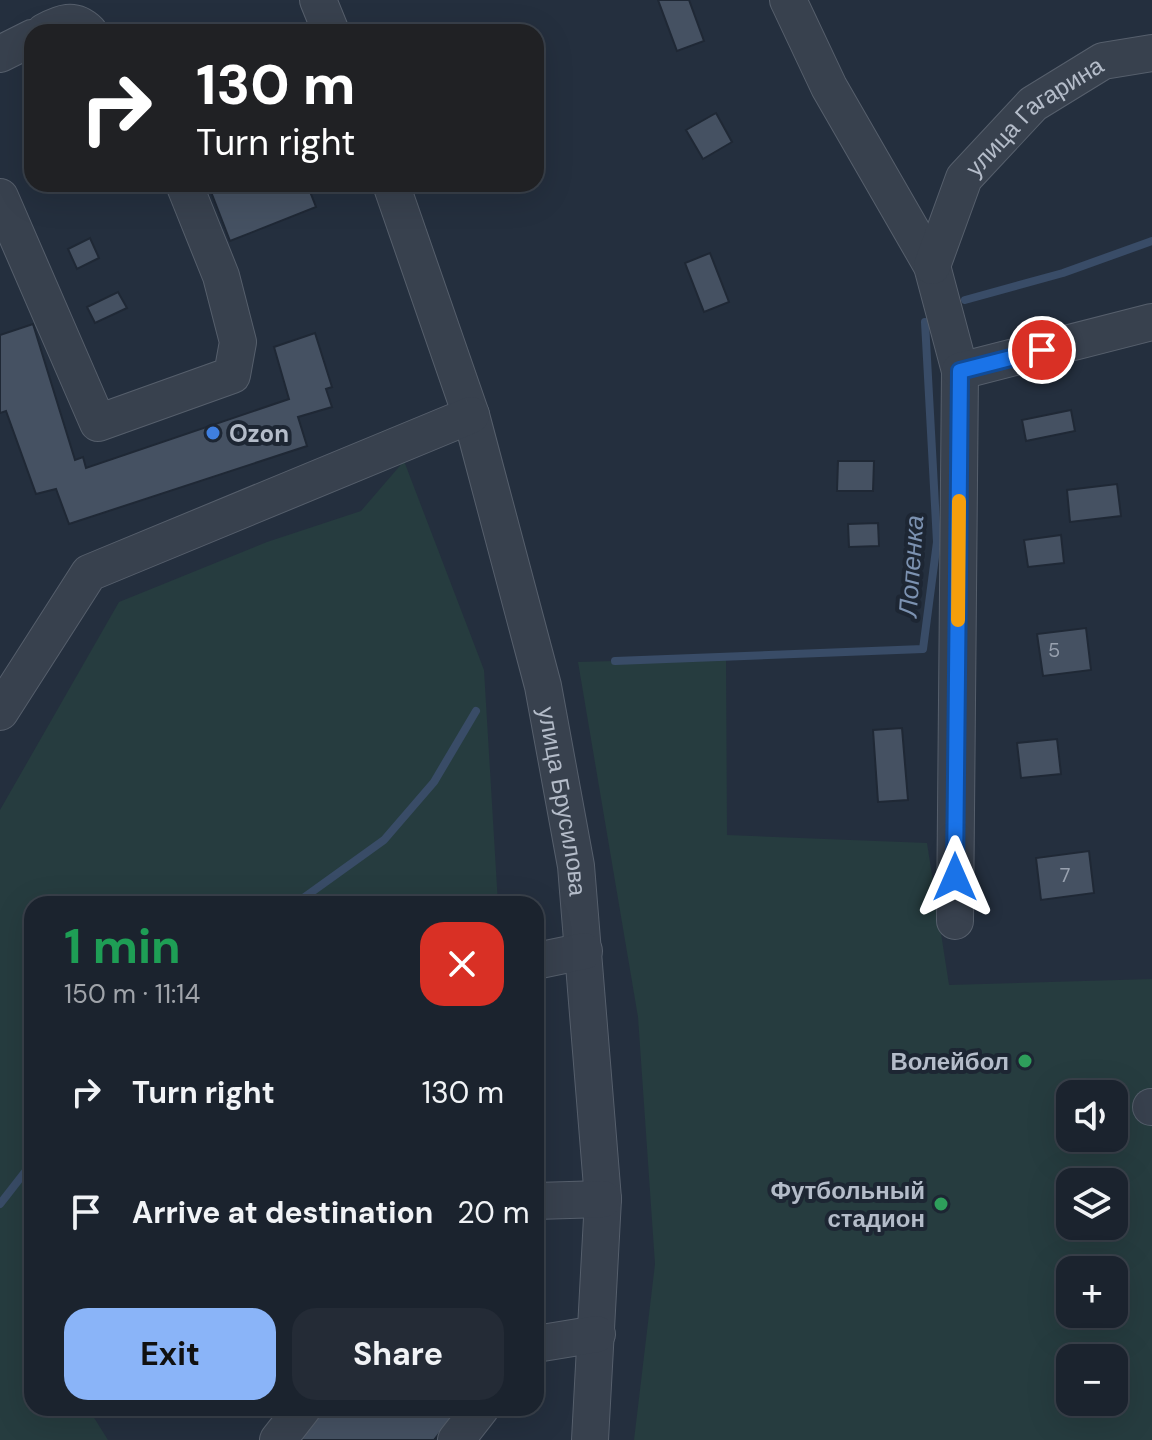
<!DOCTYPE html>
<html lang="en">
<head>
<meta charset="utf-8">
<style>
  body { margin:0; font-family:"DM Sans",sans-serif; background:#242b36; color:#f1f3f6; height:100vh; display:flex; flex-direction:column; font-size:30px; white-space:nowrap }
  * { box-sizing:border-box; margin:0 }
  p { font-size:26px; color:#a0a4aa }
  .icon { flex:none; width:44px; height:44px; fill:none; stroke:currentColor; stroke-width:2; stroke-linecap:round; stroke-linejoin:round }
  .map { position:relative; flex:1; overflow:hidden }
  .sheet { position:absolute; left:24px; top:896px; width:520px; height:520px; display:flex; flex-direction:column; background:#1b232e; border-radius:24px; box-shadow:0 8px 32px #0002,0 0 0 2px #39404a }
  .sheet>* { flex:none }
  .top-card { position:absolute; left:24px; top:24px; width:520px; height:168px; border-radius:24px; box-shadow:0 8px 32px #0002,0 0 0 2px #39404a; background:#202124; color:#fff; overflow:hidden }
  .controls { position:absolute; left:1056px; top:1080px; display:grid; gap:16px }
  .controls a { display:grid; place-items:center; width:72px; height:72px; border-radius:16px; background:#1b232e; box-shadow:0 8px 32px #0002,0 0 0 2px #39404a; font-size:40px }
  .pin { position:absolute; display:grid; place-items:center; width:68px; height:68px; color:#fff; margin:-34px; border:4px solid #fff; border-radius:50%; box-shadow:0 2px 8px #0007 }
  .me { position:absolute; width:88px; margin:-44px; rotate:0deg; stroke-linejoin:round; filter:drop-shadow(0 0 6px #0008) }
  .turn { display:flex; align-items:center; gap:28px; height:168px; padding:0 40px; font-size:36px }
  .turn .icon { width:104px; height:104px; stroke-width:2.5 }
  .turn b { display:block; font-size:56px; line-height:68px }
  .round { display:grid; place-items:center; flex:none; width:84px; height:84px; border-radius:24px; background:#242b36 }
  .head { display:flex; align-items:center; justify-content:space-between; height:136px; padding:0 40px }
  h1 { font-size:48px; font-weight:700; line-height:60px; color:#1e9e55 }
  .primary-button { display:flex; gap:16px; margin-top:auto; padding:16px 40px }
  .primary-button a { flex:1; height:92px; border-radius:24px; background:#8ab4f8; color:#111; font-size:32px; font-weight:700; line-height:92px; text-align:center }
  .primary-button a+a { background:#242b36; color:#f1f3f6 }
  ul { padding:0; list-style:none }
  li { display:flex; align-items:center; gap:24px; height:120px; padding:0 40px }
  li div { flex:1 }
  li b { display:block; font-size:30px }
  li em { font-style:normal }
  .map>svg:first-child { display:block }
  .green { fill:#263c3f; fill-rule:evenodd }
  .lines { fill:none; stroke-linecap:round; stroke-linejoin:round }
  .stream { stroke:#394c67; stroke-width:8 }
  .building { fill:#455162; stroke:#1f2835; stroke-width:2 }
  .minor-casing { stroke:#565f6c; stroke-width:38 }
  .minor { stroke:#38414e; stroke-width:36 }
  .route-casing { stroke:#114b97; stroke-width:20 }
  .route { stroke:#1a73e8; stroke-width:14 }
  .slow { stroke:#f59e0b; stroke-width:14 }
  .shop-dot { fill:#3f7fe0; stroke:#1d2633; stroke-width:3 }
  .leisure-dot { fill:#2e9e5b; stroke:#1d2633; stroke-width:3 }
  .labels { text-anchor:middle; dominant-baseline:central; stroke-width:8; stroke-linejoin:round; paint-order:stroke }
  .number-label { font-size:20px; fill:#98a1af }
  .street-label { font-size:24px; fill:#b4bcc9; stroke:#1d2633 }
  .poi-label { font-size:24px; font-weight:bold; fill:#b4bcc9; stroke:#1d2633; text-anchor:end }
  .water-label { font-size:26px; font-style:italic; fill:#7c92b1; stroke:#1d2633 }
</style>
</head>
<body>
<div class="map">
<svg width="1152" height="1440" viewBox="0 0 1152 1440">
  <rect width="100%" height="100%" fill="#242f3e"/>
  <!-- green -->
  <g class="green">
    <polygon points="404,461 484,670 498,904 32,904 32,1408 88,1408 108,1440 0,1440 0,810 119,602 267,542 361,511"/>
    <path d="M726,658L727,835L927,843L949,985L1152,979V1440H634L655,1264L638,1017L578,662ZM1070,1094H1114V1138H1070ZM1070,1182H1114V1226H1070ZM1070,1270H1114V1314H1070ZM1070,1358H1114V1402H1070Z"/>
  </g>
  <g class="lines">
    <!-- stream -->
    <g class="stream">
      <polyline points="965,300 1063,273 1152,241"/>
      <polyline points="615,661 923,649 937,542 925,322"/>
      <polyline points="295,904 384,840 434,782 476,711"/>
      <polyline points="0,1204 32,1163"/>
    </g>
  </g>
  <!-- building -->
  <g class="building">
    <polygon points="658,0 689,0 704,41 677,51"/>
    <polygon points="716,113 732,142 703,159 686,130"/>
    <polygon points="208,184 307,184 316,207 230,241"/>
    <polygon points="90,238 99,258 77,269 68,249"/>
    <polygon points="710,253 729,302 704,312 685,263"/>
    <polygon points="118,292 127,308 95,323 87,307"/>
    <polygon points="33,324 75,460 83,457 86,468 289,399 274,347 315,333 332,387 326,389 332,407 298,417 307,446 69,524 56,489 36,494 6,411 0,413 0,335"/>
    <polygon points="1071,410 1075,431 1026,441 1022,420"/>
    <polygon points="838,461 874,461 873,491 837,491"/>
    <polygon points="1117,484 1121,516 1070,522 1067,490"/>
    <polygon points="878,523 879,546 849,547 848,524"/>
    <polygon points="1061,535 1064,563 1028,567 1024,540"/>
    <polygon points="1086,628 1091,670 1043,676 1037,634"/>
    <polygon points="902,728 908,800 878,802 873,730"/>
    <polygon points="1057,739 1061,774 1021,778 1017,743"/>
    <polygon points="1089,851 1094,893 1041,900 1036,858"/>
    <polygon points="308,1408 459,1408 434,1440 283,1440"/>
  </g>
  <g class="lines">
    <!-- minor casing -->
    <g class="minor-casing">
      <g id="minor">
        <polyline points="318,0 331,32"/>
        <polyline points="788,0 829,87 932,266 960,371 955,921"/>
        <path d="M44,32C61,23 74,17 89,32"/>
        <polyline points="0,54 32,38"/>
        <path id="s1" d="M391,184L471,415L543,686L576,866L603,1199L590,1440"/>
        <polyline points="0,197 98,423 232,375 238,342 221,276 184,184"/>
        <path id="s2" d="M932,266L964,178L1033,104L1103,61L1152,53"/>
        <polyline points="960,371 1152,322"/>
        <polyline points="0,712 89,573 471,415"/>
        <polyline points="536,961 584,951"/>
        <polyline points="1151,1107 1152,1107"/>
        <polyline points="536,1201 603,1199"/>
        <polyline points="536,1344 597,1334"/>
        <polyline points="278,1440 303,1408"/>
        <polyline points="456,1440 481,1408"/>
      </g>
    </g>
    <!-- minor -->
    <use href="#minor" class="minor"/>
  </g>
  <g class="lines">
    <!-- route casing -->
    <g class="route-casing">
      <polyline id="route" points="955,877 960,371 1042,350"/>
    </g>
    <!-- route -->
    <use href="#route" class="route"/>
    <!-- slow -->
    <polyline class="slow" points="958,620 959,501"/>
  </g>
  <!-- markers -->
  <circle class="shop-dot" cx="213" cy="433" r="8"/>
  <g class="leisure-dot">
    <circle cx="1025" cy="1061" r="8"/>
    <circle cx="941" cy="1204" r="8"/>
  </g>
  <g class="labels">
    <!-- number labels -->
    <g class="number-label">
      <text x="1054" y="650">5</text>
      <text x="1065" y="875">7</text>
    </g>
    <!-- street labels -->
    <g class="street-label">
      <text stroke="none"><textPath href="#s2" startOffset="188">улица Гагарина</textPath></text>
      <text stroke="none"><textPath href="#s1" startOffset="642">улица Брусилова</textPath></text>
    </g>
    <!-- poi labels -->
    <g class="poi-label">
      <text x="229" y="433" text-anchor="start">Ozon</text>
      <text x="1009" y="1061">Волейбол</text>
      <text x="925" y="1190">Футбольный<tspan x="925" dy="28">стадион</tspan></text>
    </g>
    <!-- water labels -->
    <g class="water-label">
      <text transform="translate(911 566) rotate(-86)">Лопенка</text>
    </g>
  </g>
</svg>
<div class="controls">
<a><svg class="icon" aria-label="sound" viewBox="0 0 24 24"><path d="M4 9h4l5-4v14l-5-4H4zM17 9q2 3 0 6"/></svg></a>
<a><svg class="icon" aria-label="layers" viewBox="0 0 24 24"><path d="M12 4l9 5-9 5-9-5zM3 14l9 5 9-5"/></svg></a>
<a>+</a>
<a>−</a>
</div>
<div class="pin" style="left:1042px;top:350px;background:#d93025"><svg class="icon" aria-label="arrive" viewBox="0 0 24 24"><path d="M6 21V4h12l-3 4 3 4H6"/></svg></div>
<svg class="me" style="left:955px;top:877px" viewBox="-20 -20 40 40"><path d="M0-17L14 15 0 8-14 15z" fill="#1a73e8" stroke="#fff" stroke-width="4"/></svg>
<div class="top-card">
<div class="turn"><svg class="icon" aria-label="right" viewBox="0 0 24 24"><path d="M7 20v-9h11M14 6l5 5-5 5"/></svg><div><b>130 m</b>Turn right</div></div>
</div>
<section class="sheet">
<div class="head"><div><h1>1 min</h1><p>150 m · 11:14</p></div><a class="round" style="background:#d93025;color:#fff"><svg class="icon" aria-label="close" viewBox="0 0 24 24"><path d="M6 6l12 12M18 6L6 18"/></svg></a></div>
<ul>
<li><svg class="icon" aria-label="right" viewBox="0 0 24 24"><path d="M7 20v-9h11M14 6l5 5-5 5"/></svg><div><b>Turn right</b></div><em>130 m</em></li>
<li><svg class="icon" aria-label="arrive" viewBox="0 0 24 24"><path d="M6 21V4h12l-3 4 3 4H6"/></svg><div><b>Arrive at destination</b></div><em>20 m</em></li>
</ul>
<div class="primary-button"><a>Exit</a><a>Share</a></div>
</section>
</div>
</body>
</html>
